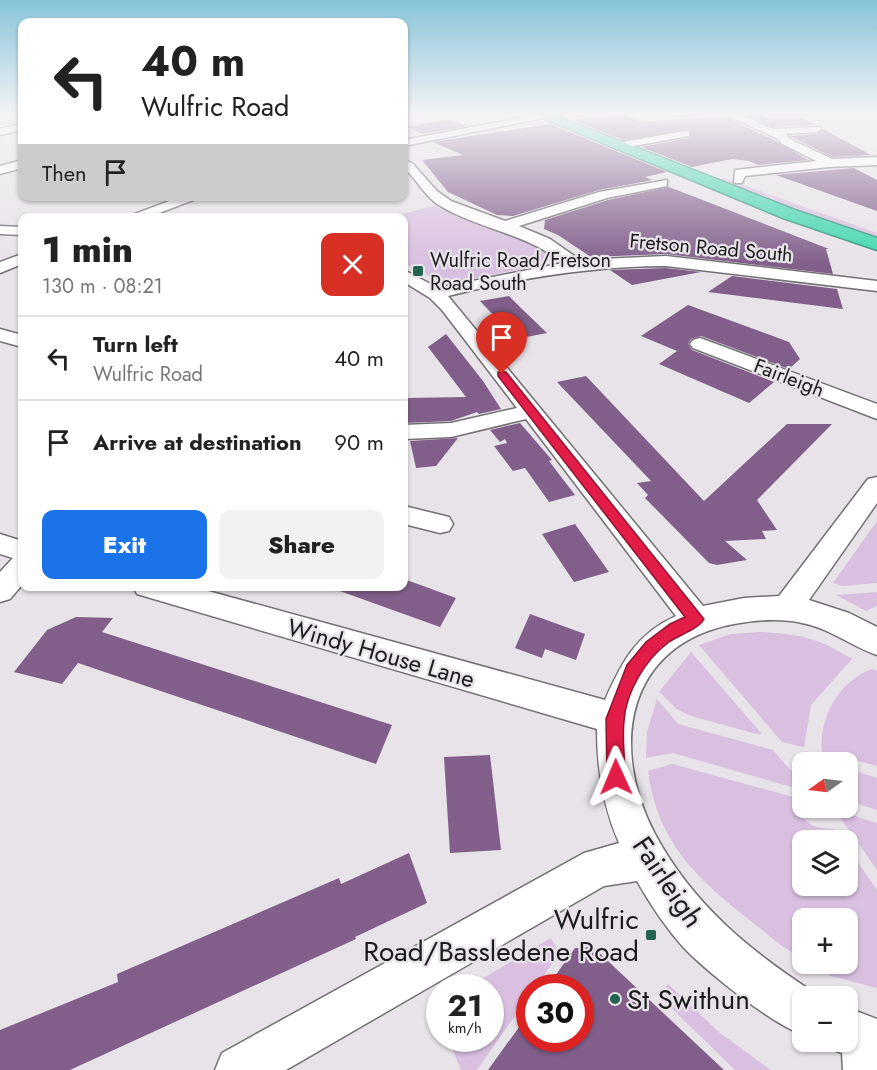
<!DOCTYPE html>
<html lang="en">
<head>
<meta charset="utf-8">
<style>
  body { margin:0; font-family:Jost,sans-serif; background:#f2f2f2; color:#222; height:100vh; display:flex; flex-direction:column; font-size:22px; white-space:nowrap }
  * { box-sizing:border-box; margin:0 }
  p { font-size:20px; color:#767676 }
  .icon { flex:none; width:33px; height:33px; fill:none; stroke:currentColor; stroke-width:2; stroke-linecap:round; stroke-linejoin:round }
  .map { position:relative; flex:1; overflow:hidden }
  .drawer { position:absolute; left:18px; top:213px; width:390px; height:378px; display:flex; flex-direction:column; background:#fff; border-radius:12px; box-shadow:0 2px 4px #0004 }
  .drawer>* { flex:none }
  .banner { position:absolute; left:18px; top:18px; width:390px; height:183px; border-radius:12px; box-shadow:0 2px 4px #0004; background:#fff; color:#222; overflow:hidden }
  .needle { width:39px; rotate:256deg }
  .controls { position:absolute; left:792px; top:752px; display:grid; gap:12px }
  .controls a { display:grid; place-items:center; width:66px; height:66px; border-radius:12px; background:#fff; box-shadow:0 2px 4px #0004; font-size:30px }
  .speed { position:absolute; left:426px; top:974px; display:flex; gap:12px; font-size:30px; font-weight:700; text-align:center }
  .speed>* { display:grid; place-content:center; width:78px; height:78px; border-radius:50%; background:#fff; box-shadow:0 2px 4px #0004; line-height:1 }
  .speed small { font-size:15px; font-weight:400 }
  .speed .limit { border:9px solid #d22; background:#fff; color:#111 }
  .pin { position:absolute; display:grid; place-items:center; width:51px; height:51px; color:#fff; margin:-62px -26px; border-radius:50% 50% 50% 0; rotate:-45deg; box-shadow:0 0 6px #0007 }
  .pin .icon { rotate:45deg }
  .me { position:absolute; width:66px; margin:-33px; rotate:359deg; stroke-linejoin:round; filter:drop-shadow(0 0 4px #0008) }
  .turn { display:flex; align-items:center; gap:21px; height:126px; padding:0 24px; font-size:27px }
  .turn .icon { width:78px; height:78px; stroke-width:2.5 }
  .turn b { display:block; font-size:42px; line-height:51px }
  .then { display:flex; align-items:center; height:57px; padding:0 24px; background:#0003; gap:12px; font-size:22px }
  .round { display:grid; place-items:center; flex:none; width:63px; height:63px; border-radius:12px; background:#f2f2f2 }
  .head { display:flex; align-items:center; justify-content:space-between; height:102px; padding:0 24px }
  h1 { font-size:36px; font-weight:800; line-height:45px }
  .action { display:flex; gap:12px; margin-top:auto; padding:12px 24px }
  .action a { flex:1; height:69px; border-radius:12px; background:#1a73e8; color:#fff; font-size:24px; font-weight:800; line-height:69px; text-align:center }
  .action a+a { background:#f2f2f2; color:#222 }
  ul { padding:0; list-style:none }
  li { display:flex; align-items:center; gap:18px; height:84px; padding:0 24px; border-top:2px solid #e0e0e0 }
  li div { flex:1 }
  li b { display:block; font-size:22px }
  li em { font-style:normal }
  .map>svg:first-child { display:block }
  .green { fill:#d9c0e0 }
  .building { fill:#815f8a }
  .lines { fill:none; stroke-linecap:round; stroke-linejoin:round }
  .street-casing { stroke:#737074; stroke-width:3 }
  .highway-casing { stroke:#32947b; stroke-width:3 }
  .street { fill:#fff; fill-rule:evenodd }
  .highway { fill:#3ed6ae; fill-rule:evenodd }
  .route { fill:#e11d48; stroke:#92132f; stroke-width:1.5 }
  .poi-dot { fill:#236351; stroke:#e7e3e8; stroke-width:2 }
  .labels { text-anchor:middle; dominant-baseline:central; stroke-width:4.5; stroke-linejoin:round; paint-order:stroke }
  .far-street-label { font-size:20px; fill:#1b1a1c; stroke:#e7e3e8 }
  .far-poi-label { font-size:20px; fill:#1b1a1c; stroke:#e7e3e8; text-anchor:start }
  .street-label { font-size:24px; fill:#1b1a1c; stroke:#e7e3e8 }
  .near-street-label { font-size:28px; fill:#1b1a1c; stroke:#e7e3e8 }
  .near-poi-label { font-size:28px; fill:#1b1a1c; stroke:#e7e3e8; text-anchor:end }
</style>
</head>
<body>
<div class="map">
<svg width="877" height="1070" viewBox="0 0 877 1070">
  <rect width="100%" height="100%" fill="#e7e3e8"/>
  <!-- green -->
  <g class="green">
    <polygon points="724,178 877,233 877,241 712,181"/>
    <polygon points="434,206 520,238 550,255 546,264 458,282 441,282 404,263 404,218 385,218"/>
    <polygon points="877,521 877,583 842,586 833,583"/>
    <polygon points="877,592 877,606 866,611 836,595"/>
    <path d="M760,632C798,634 819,638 852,659L811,705L804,747L782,742L699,645L731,634Z"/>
    <polygon points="691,652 761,733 760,735 691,716 677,709 659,692"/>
    <path d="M872,669L877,671V766L822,752C818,718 840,680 872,669Z"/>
    <polygon points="657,699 678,724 773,750 802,783 802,790 673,753 646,758 647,732"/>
    <path d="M672,764L793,797C804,821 806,828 834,829L842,840H802V885H848V848L877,890V988L831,976L809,963H848V918H802V959C784,949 768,935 751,921C697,879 657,842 648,771Z"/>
    <polygon points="848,769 877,778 877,810 848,801"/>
    <polygon points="839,811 877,823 877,870 842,820"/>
    <polygon points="551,938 560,953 536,987 530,987 529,996 477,1070 461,1070 448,1038 490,1038 490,987 468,987"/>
    <polygon points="668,984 720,1033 771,1070 735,1070 659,996"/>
  </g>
  <!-- building -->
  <g class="building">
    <polygon points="612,114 622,114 641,122 724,116 778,142 808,160 758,165 749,161 732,159 692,167 641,147 689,138 690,130 623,140 573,120"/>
    <polygon points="758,114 766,118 803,118 815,125 773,127 746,115"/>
    <polygon points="451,119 467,126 423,134 407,127"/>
    <polygon points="550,124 667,172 645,177 653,180 599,190 513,216 497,215 448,192 422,160 463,155 433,142"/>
    <polygon points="823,129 871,155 832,157 790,136 816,134"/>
    <polygon points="854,168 877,180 877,211 776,175"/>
    <polygon points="669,187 829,249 826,249 833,274 666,254 591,257 558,235 544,229 545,220 608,200"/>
    <polygon points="666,268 701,272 632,285 610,270"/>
    <polygon points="732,276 837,289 843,309 708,292"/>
    <polygon points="509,296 521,308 547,333 516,339 480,301"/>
    <polygon points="688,305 789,342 800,359 789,369 701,336 691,339 688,344 692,350 774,382 749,403 659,364 677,351 641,336"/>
    <polygon points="446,334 483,381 501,409 479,414 477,412 451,421 406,423 404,398 466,397 428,347"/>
    <polygon points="586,376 704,501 787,424 832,424 757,500 777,530 762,531 766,539 725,541 747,560 717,565 709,563 645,498 648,495 637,483 651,481 557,382"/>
    <polygon points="520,423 552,460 549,461 575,495 549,502 525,468 513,471 494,446 507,443 505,439 500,442 490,430"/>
    <polygon points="458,438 436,466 416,468 410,441"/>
    <polygon points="575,524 609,572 574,582 542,534"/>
    <polygon points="404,579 456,598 440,627 337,590 338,586 404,586"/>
    <polygon points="530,614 585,634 576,660 545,649 542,658 515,648"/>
    <polygon points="76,617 113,618 102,632 392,725 376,764 78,663 62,684 14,672 47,630"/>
    <polygon points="490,755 501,850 450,853 444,757"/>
    <polygon points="409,853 427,903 355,937 356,939 70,1070 0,1070 0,1030 118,982 117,974 339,878 341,884"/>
    <polygon points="593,947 724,1070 488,1070 530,1012 530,1038 580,1038 580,987 547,987 575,948"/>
  </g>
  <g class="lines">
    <!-- street casing -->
    <g class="street-casing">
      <g id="street">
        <polygon points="540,114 563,114 404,146 404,140"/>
        <polygon points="725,114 739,114 773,129 820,127 821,129 816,132 786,134 790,139 832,159 877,157 877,165 829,167 745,176 742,183 734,183 735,170 816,161 781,143 780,140"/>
        <polygon points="22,124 22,130 0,135 0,129"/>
        <polygon points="685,131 689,132 689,136 617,149 611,146 617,143"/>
        <path d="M404,159L413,164L437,191L451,201L505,221L599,192L667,180V186L607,198L519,226L550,239L580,260L666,256L877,281V291L666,266C592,266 520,278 448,296L703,606L744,598L779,596L868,479L877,477V503L809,600L849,613L877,627V655C851,646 829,628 802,623C780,618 756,620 734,624C626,644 609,747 655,834C693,905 751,952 818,995L802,996V1034C773,1025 706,971 684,948C666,928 650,904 637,881L604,886L286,1070H215L222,1053L584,853L619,843C603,806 597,770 597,729L147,597L137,594L133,586H190L605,700C622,662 636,634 676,616L526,419L451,437L404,439V425L451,423L517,408L442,310L430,298L404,282V270L438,288L563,263C525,233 482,230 442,207C425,198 418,180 404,168Z"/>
        <polygon points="22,160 22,168 0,174 0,166"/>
        <polygon points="183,196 204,196 146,218 124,218"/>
        <polygon points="0,226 22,227 22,235 0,234"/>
        <polygon points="22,254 22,264 0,273 0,262"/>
        <polygon points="0,329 22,335 22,347 0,341"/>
        <polygon points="700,338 877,404 877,419 693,348 690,344 693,340"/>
        <polygon points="404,506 449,517 453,524 449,531 440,533 404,524"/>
        <polygon points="0,534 22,541 22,585 10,599 0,602 0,572 13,558 0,554"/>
        <polygon points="848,1008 877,1019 877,1070 843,1070 842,1053 831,1049 828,1041 848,1041"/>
      </g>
    </g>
    <!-- highway casing -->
    <g class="highway-casing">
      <polygon id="highway" points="533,114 551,114 795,210 877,238 877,250 783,218"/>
    </g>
    <!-- street -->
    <use href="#street" class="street"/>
    <!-- highway -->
    <use href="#highway" class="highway"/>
  </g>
  <!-- sky -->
  <linearGradient id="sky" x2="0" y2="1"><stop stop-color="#87c4d9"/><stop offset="0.43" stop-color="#f4f2f5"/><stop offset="1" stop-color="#f4f2f5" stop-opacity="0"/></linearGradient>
  <rect width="877" height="264" fill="url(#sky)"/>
  <!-- route -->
  <path class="route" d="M498,372H506L704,619C699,629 679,635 669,642C646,659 626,691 624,721C622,739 625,758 625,777L622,783L616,786L609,783L607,777L606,719L627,665L646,642L670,624L685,617L498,376Z"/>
  <!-- markers -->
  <g class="poi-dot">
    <rect x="412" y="265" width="12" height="12" rx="3"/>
    <rect x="645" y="929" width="12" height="12" rx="3"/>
    <circle cx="615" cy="999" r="6"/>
  </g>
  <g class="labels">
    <!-- far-street labels -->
    <g class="far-street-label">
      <text transform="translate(711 248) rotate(5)">Fretson Road South</text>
      <text transform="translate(789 378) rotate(21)">Fairleigh</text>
    </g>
    <!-- far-poi labels -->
    <g class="far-poi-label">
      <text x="430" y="260">Wulfric Road/Fretson<tspan x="430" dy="23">Road South</tspan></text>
    </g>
    <!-- street labels -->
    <g class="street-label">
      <text transform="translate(381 653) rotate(16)">Windy House Lane</text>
    </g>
    <!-- near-street labels -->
    <g class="near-street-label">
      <text transform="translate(668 882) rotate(56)">Fairleigh</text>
    </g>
    <!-- near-poi labels -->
    <g class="near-poi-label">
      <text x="639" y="919">Wulfric<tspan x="639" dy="32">Road/Bassledene Road</tspan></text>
      <text x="627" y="999" text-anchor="start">St Swithun</text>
    </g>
  </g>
</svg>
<div class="controls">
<a><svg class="needle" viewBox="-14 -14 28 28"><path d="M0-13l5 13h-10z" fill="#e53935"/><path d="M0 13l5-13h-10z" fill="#767676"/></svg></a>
<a><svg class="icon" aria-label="layers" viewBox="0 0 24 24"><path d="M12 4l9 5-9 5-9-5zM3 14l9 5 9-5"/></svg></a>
<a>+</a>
<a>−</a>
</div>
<div class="speed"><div>21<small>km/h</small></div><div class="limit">30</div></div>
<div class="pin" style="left:502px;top:374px;background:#d93025"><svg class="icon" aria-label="arrive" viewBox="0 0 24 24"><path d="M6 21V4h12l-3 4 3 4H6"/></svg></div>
<svg class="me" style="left:616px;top:777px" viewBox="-20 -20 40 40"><path d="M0-17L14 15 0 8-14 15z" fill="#e11d48" stroke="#fff" stroke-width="4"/></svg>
<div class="banner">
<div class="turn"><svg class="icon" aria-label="left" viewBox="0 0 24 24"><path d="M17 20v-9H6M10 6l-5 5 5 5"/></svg><div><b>40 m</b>Wulfric Road</div></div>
<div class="then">Then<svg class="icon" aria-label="arrive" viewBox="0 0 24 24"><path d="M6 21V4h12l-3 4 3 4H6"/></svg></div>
</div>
<section class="drawer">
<div class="head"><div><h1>1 min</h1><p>130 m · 08:21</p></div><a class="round" style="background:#d93025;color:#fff"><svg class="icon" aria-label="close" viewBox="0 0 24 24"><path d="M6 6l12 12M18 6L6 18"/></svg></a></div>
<ul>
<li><svg class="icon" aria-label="left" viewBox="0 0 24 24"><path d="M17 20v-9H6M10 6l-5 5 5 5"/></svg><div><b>Turn left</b><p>Wulfric Road</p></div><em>40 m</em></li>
<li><svg class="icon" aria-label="arrive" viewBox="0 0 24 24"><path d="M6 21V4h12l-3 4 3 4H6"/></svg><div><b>Arrive at destination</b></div><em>90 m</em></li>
</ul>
<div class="action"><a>Exit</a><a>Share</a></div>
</section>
</div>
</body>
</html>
